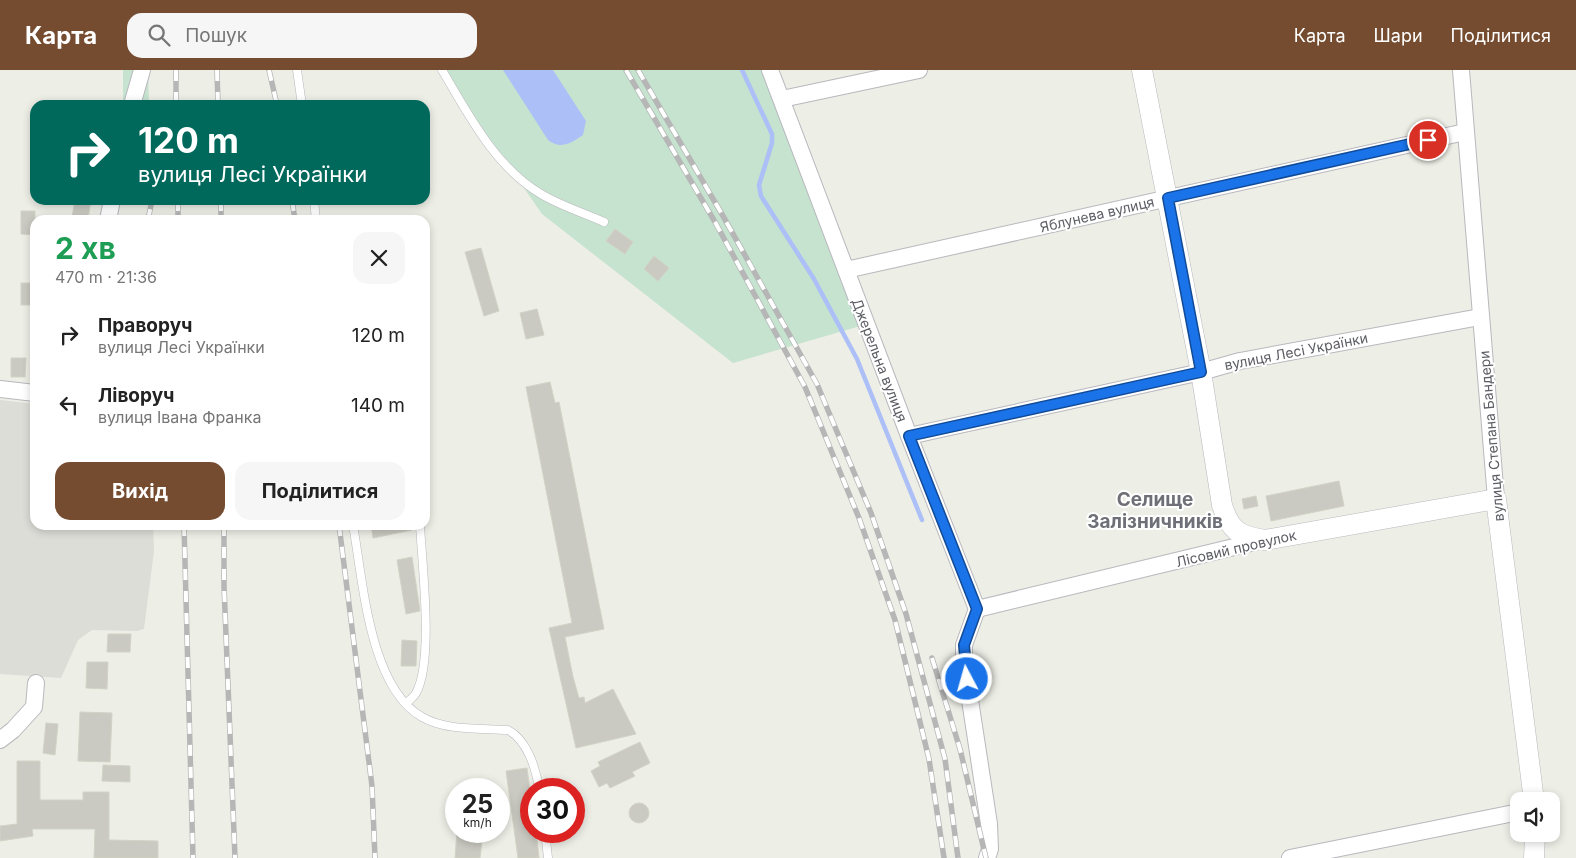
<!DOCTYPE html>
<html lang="uk">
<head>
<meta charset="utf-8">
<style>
  body { margin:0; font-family:Inter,sans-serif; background:#f6f6f6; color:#222; height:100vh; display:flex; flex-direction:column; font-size:19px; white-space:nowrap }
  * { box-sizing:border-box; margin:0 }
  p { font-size:16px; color:#767676 }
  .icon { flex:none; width:28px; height:28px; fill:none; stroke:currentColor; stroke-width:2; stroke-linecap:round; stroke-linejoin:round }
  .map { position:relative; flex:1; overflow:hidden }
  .details { position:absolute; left:30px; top:145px; width:400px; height:315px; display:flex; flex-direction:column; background:#fff; border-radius:15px; box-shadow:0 2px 8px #0003 }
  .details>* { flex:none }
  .guide { position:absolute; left:30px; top:30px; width:400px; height:105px; border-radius:15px; box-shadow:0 2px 8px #0003; background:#00695c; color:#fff; overflow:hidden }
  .buttons { position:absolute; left:1510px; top:722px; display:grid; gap:10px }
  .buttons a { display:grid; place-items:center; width:50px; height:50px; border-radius:10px; background:#fff; box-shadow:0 2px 8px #0003; font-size:25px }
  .speed { position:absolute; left:445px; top:708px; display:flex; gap:10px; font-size:25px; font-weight:700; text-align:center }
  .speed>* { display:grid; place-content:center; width:65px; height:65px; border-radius:50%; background:#fff; box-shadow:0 2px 8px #0003; line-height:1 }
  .speed small { font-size:12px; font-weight:400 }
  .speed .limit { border:8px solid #d22; background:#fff; color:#111 }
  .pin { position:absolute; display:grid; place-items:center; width:42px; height:42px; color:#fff; margin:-21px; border:2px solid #fff; border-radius:50%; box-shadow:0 1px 5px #0007 }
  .me { position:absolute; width:55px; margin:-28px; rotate:354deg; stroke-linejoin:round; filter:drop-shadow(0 0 4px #0008) }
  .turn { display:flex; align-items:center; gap:18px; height:105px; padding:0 25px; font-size:22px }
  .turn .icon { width:65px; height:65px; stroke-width:2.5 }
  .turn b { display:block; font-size:35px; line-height:42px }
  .round { display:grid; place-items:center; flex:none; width:52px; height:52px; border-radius:15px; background:#f6f6f6 }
  .summary { display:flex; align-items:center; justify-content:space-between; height:85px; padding:0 25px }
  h1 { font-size:30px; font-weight:700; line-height:38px; color:#1e9e55 }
  .action { display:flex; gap:10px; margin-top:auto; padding:10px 25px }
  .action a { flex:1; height:58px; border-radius:15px; background:#754c30; color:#fff; font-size:20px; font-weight:700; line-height:58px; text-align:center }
  .action a+a { background:#f6f6f6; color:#222 }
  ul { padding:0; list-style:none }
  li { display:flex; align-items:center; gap:15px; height:70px; padding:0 25px }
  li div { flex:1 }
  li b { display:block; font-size:19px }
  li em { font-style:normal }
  header { display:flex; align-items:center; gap:30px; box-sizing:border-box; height:70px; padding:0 25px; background:#754c30; color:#fff }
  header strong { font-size:24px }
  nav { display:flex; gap:28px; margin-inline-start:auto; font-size:18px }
  .search { width:350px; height:45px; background:#f6f6f6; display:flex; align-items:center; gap:12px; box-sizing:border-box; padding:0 18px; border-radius:15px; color:#767676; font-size:19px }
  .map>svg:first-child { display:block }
  .industrial { fill:#ddddd8 }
  .green { fill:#c5e3cf }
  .water { fill:#adbff7 }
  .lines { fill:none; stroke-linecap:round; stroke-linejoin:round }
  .stream { stroke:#adbff7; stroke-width:4.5 }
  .building { fill:#cacac2; stroke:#d2d3c5 }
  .service-casing { stroke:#b8b8be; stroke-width:9 }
  .minor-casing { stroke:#b8b8be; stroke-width:18 }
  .tertiary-casing { stroke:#b8b8be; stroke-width:21 }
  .service { stroke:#fff; stroke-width:8 }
  .minor { stroke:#fff; stroke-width:16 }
  .tertiary { stroke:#fff; stroke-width:20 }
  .rail-casing { stroke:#b6b6b7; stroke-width:5.5 }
  .rail { stroke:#fff; stroke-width:4; stroke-dasharray:11; stroke-linecap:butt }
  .route-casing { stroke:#114b97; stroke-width:12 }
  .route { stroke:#1a73e8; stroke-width:9 }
  .labels { text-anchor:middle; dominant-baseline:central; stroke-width:4; stroke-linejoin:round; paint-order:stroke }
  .street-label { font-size:14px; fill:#5d5e65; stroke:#fff }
  .district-label { font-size:19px; font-weight:bold; fill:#6f7077; stroke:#fff }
</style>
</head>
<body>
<header>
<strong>Карта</strong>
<div class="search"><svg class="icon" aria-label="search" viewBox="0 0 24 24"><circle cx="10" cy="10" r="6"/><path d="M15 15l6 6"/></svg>Пошук</div>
<nav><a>Карта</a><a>Шари</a><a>Поділитися</a></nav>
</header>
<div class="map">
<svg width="1576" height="788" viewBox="0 0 1576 788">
  <rect width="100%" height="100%" fill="#edeee6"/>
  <!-- industrial -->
  <polygon class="industrial" points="0,330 35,334 35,455 153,455 154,481 144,559 137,561 92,560 78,570 61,608 0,604"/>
  <!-- green -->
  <g class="green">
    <polygon points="123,0 148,0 149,35 123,35"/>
    <polygon points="442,0 770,0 867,254 733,293 542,144"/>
  </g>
  <!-- water -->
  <path class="water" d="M503,0H553L586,51L583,65C571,73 561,80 548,70Z"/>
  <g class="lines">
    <!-- stream -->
    <polyline class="stream" points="742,0 772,64 772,73 759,115 761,126 814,209 857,289 922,450"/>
  </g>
  <!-- building -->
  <g class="building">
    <polygon points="75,130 91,130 88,149 72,147"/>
    <polygon points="21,141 35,141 35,165 21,164"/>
    <polygon points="615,159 633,172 625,184 606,171"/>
    <polygon points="481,178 499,241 484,246 465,182"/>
    <polygon points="654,186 669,198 658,211 644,199"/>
    <rect x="21" y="213" width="14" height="22"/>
    <polygon points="537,239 544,265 526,269 520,243"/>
    <polygon points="11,288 26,288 25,307 11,307"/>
    <polygon points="550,312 555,333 559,332 604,559 565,567 573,607 579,628 584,627 585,633 613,619 636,664 576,678 549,558 572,553 526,317"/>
    <polygon points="1339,411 1344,436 1271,451 1266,426"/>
    <polygon points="1256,426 1258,436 1244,439 1242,429"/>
    <polygon points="371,455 411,455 412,460 373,468"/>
    <polygon points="412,487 420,541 406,544 397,490"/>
    <polygon points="108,564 131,564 130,582 107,582"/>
    <polygon points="402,570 417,571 416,596 401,596"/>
    <polygon points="87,592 108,592 107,619 86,618"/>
    <polygon points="80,642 112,643 110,692 78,691"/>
    <polygon points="46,653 58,654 55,685 43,683"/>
    <polygon points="640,672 650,693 632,702 635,706 610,718 607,713 599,717 591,701 600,696 598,692"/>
    <polygon points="17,691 40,691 40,730 83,730 83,722 109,722 109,770 158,771 158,788 94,788 95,759 32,759 33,766 0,771 0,756 17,754"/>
    <polygon points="103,695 130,696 130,712 102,711"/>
    <polygon points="527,698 531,728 531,761 536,761 539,788 518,788 506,701"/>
    <circle cx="639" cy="743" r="10"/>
    <polygon points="457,761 478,761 478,767 482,771 480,788 455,788"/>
  </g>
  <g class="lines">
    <!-- service casing -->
    <g class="service-casing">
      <g id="service">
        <polyline points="297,0 302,35"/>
        <path d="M442,0C468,44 495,97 541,124C561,136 584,143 604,152"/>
        <polyline points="314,130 316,150"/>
        <path d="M353,455C363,510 369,617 422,647C446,661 481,658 508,660C527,670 536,698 539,719"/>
        <path d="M406,634C409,630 414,627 416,623C434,591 422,494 420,455"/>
        <polyline points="545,761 548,788"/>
      </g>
    </g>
    <!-- minor casing -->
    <g class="minor-casing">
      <g id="minor">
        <polyline points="770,0 909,366 977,539 964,575 964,591 989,754 990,779 987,788"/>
        <polyline points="1461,0 1496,429"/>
        <polyline points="782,29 919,0"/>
        <polyline points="132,35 142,0"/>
        <polyline points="108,150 112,130"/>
        <polyline points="846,200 1465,62"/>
        <polyline points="0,319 35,323"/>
        <polyline points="909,366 1201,302 1240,291 1480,247"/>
        <polyline points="977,539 1263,470"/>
        <polyline points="0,670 13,660 34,637 36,613"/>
        <polyline points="1290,788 1519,742"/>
      </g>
    </g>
    <!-- tertiary casing -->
    <g class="tertiary-casing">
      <g id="tertiary">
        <path d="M1142,0L1201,302L1222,435C1230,461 1239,466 1265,470L1496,429L1534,731"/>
        <polyline points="1534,788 1535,764"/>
      </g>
    </g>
    <!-- service -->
    <use href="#service" class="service"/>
    <!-- minor -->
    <use href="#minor" class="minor"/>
    <!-- tertiary -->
    <use href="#tertiary" class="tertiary"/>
    <!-- rail casing -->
    <g class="rail-casing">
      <g id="rail">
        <polyline points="176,0 176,35"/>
        <polyline points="217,0 218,35"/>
        <polyline points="269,0 277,35"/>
        <polyline points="626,0 715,152 805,317 859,448 895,550 929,689 944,788"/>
        <polyline points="638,0 723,146 817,314 871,443 906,544 945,689 958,788"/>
        <polyline points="178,130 178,150"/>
        <polyline points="221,130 221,150"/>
        <polyline points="292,130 295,150"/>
        <polyline points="148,150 152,130"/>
        <polyline points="184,455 193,788"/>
        <polyline points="224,455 224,516 235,788"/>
        <polyline points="339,455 372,716 375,788"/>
        <polyline points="932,588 960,679 986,788"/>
      </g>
    </g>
    <!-- rail -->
    <use href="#rail" class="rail"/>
  </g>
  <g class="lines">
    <!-- route casing -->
    <g class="route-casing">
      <polyline id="route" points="967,609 964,575 977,539 909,366 1201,302 1168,128 1428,70"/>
    </g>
    <!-- route -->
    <use href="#route" class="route"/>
  </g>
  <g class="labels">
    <!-- street labels -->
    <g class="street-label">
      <text transform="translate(1097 144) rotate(-13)">Яблунева вулиця</text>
      <text transform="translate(1296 281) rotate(-11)">вулиця Лесі Українки</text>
      <text transform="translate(880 290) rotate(69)">Джерельна вулиця</text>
      <text transform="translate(1491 366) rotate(-95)">вулиця Степана Бандери</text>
      <text transform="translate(1236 478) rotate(-13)">Лісовий провулок</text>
    </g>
    <!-- district labels -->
    <g class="district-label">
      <text x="1155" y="429">Селище<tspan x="1155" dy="22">Залізничників</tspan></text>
    </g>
  </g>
</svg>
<div class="buttons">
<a><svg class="icon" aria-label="sound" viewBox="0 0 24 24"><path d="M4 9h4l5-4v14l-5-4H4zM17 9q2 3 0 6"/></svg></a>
</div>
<div class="speed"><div>25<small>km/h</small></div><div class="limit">30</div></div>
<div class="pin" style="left:1428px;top:70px;background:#d93025"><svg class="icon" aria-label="arrive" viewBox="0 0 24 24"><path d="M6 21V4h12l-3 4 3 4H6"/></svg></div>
<svg class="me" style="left:967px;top:609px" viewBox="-20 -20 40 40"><circle r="17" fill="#1a73e8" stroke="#fff" stroke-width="3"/><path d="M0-11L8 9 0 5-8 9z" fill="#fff"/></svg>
<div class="guide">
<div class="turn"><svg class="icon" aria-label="right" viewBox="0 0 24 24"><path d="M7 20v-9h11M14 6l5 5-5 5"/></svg><div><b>120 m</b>вулиця Лесі Українки</div></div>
</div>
<section class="details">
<div class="summary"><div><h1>2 хв</h1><p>470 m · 21:36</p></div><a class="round"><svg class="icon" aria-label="close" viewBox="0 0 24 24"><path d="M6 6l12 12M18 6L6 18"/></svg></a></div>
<ul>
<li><svg class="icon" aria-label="right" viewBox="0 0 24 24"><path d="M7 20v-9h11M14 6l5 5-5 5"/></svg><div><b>Праворуч</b><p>вулиця Лесі Українки</p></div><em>120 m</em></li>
<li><svg class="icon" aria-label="left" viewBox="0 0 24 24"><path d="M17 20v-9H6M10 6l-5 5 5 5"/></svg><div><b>Ліворуч</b><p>вулиця Івана Франка</p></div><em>140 m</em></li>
</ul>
<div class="action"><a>Вихід</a><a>Поділитися</a></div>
</section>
</div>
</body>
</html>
